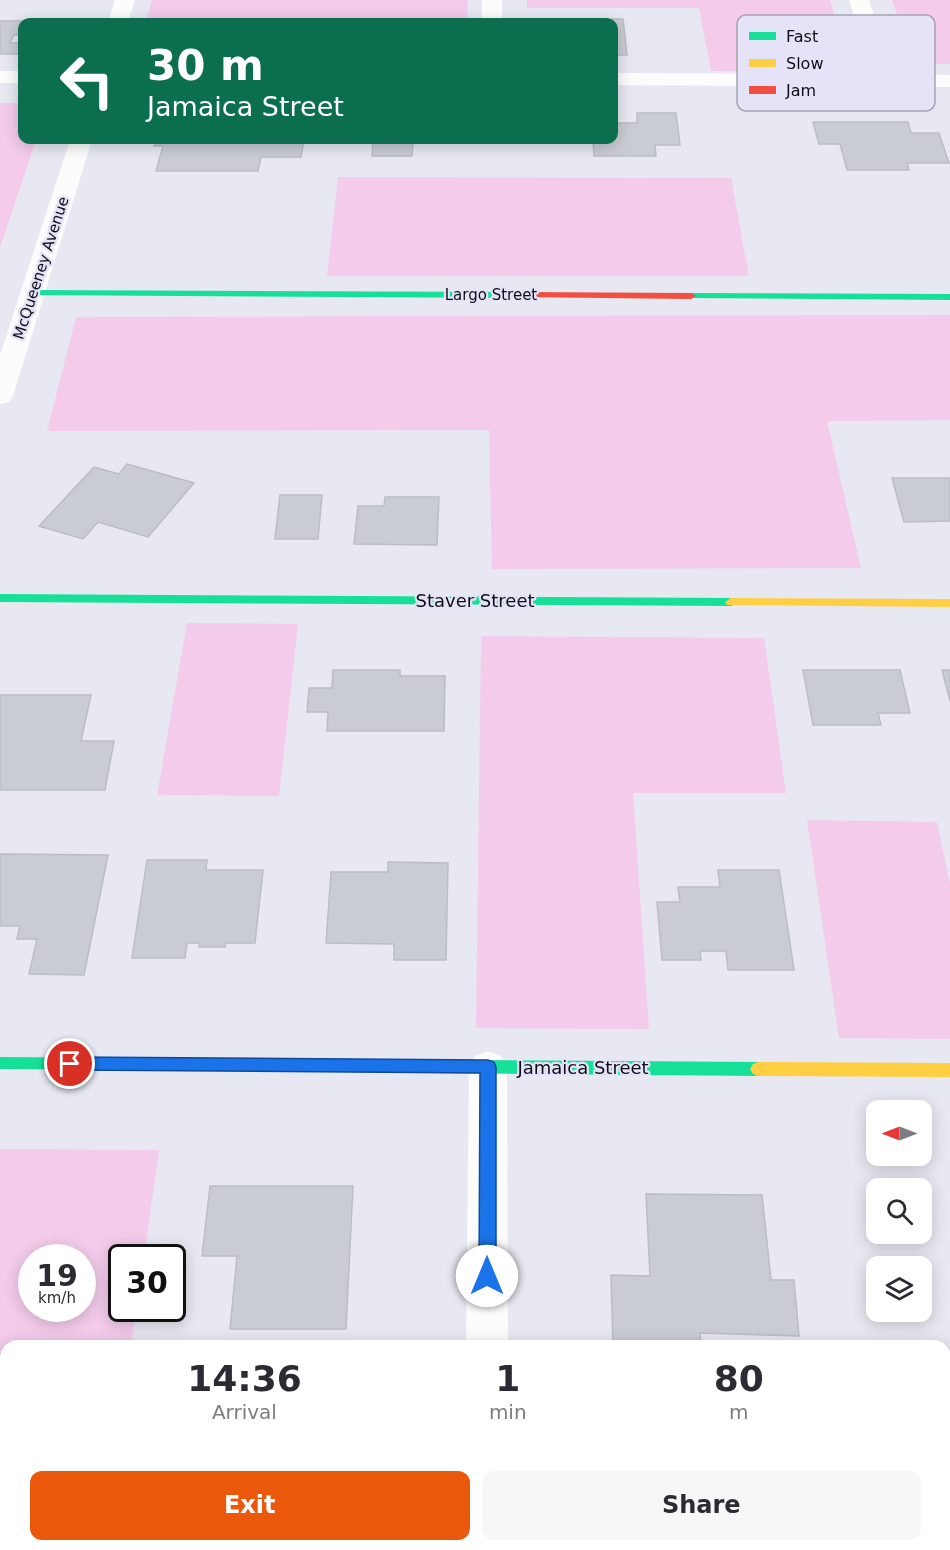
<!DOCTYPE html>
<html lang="en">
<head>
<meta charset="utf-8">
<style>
  body { margin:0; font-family:"DejaVu Sans",sans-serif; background:#f7f7f7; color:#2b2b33; height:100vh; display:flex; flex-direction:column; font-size:22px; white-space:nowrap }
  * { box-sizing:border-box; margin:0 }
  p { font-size:20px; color:#7c7c81 }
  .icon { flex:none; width:33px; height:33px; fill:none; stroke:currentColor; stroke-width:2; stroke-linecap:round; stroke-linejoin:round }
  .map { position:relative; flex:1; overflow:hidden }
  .sheet { position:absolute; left:0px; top:1340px; width:951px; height:212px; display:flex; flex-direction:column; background:#fff; border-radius:18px 18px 0 0; box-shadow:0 3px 15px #0003 }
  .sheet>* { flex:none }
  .hud { position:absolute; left:18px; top:18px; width:600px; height:126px; border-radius:12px; box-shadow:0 3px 15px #0003; background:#0b6e4f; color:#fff; overflow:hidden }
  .needle { width:39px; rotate:270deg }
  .tools { position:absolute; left:866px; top:1100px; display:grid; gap:12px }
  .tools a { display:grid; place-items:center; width:66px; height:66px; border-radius:12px; background:#fff; box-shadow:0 3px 15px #0003; font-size:30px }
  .speed { position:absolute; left:18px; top:1244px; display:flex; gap:12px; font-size:30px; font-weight:700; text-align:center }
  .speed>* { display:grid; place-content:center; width:78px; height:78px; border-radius:50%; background:#fff; box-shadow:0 3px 15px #0003; line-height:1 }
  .speed small { font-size:15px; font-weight:400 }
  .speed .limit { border:3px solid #111; border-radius:9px; background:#fff; color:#111 }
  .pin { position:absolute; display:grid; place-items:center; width:51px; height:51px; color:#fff; margin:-26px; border:3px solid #fff; border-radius:50%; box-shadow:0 2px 6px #0007 }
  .me { position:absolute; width:66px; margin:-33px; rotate:0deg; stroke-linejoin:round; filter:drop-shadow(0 0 4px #0008) }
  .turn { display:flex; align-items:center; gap:21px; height:126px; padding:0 30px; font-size:27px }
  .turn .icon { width:78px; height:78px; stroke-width:2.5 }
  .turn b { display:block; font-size:42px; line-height:51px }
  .eta { display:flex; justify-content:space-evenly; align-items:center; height:102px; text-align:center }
  .eta b { font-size:36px; font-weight:700; line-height:42px }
  .action { display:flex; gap:12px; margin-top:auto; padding:12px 30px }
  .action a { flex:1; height:69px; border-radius:12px; background:#ea580c; color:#fff; font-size:24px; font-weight:700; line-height:69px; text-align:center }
  .action a+a { background:#f7f7f7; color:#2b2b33 }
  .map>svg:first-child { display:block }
  .green { fill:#f4cbeb; fill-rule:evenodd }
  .building { fill:#caccd4; stroke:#bbbdc5; stroke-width:1.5 }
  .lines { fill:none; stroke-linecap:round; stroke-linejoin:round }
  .street { fill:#fcfcfd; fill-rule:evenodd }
  .fast { fill:#16e098; fill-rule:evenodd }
  .slow { fill:#ffcf43; fill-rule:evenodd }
  .jam { fill:#f24e42; fill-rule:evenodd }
  .route { fill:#1a73e8; stroke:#114b97; stroke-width:1.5 }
  .labels { text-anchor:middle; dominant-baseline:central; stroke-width:4.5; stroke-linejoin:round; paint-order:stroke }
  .far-street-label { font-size:15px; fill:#0f0e15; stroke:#e5e3f7 }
  .street-label { font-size:18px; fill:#0f0e15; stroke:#e5e3f7 }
  .key { fill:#e5e3f7; stroke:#a5a3b3; stroke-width:1.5 }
  .key-label { font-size:16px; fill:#0f0e15 }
</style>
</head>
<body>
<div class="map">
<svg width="950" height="1550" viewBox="0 0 950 1550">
  <rect width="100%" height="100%" fill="#e8e8f2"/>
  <!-- green -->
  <g class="green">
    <polygon points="152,0 468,0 467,22 146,22"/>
    <polygon points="527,0 830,0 851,72 711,71 699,8 527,8"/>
    <polygon points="892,0 950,0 950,64 914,64"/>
    <polygon points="0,103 22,103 22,140 36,140 0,247"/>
    <polygon points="338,177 731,178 749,276 327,276"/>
    <polygon points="950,315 950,420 827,421 861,568 492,569 489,430 47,431 76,317"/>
    <polygon points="187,623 298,624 279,796 157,795"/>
    <polygon points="481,636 764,638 786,793 633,793 649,1029 476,1028"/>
    <polygon points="807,820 937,822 950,884 950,1039 839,1038"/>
    <path d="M0,1149L159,1150L144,1257H122V1308H136L131,1345L6,1346V1545H102L101,1550H0ZM32,1257H82V1308H32Z"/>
  </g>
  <!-- building -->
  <g class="building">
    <polygon points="549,19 623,19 627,55 614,55 614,22 550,22"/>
    <polygon points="0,21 37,21 22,22 22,35 14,35 10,43 22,43 19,54 0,54"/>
    <polygon points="637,113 676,113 680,145 655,145 656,156 594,156 593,140 614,140 614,123 637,123"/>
    <polygon points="813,122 908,122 911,133 939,133 949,163 907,163 909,170 847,170 840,144 819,144"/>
    <polygon points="156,140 304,140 301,157 261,157 258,171 156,171 163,146 154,146"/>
    <polygon points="373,140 439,140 439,142 413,142 412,156 372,156"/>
    <polygon points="127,464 194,483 148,537 98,522 83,539 39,526 94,467 119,474"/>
    <polygon points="892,478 950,478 950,521 904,522"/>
    <polygon points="280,495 322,495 318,539 275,539"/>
    <polygon points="385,497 439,497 437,545 354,544 358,506 384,506"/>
    <polygon points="333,670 400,670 400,676 445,676 444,731 327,731 328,712 307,712 309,688 332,688"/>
    <polygon points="803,670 900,670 910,713 878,713 881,725 813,725"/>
    <polygon points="942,670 950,670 950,701"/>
    <polygon points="0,695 91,695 81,741 114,741 105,790 0,790"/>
    <polygon points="0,854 108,855 84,975 29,974 37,939 17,939 20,926 0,926"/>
    <polygon points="147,860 207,860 206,870 263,870 255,943 226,943 225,947 199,947 200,943 187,943 185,958 132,958"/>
    <polygon points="388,862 448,863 446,960 394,960 394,944 326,943 331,872 388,872"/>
    <polygon points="718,870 779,870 794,970 728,970 726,951 700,951 701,960 662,960 657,902 680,902 678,887 720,887"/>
    <polygon points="210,1186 353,1186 346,1329 230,1329 237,1256 202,1256"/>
    <polygon points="646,1194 762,1195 771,1280 794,1280 799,1336 700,1333 701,1346 613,1346 611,1275 650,1276"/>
    <polygon points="156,1545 320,1545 320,1550 155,1550"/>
  </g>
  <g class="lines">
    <!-- street -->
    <g class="street">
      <polygon points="115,0 135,0 128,22 108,22"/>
      <rect x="482" y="0" width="20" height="22"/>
      <polygon points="849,0 869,0 893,74 950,75 950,87 614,85 614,73 872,74"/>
      <rect x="0" y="71" width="22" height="12"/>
      <polygon points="70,140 92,140 13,396 9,402 0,404 0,355"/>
      <polygon points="488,1051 501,1056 507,1067 508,1346 466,1346 469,1067 475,1056"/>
      <rect x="463" y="1545" width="46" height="5"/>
    </g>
    <!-- fast -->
    <g class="fast">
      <polygon points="33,290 518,292 523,295 518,298 29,295 29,291"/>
      <polygon points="691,293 950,294 950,300 687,298 686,296"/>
      <polygon points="0,594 731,598 737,602 731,606 0,602"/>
      <polygon points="0,1057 758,1062 763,1064 766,1069 763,1074 758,1076 0,1069"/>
    </g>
    <!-- slow -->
    <g class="slow">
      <polygon points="731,598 950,599 950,607 727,605 725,602"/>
      <polygon points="758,1062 950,1063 950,1077 758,1076 753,1074 750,1069 753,1064"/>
    </g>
    <!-- jam -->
    <polygon class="jam" points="518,292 691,293 696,296 691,299 514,297 514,293"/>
  </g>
  <!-- route -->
  <polygon class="route" points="70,1057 488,1060 494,1062 496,1067 496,1276 493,1281 487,1284 481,1281 479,1276 480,1073 70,1070 64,1068 62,1064 64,1059"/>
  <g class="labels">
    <!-- far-street labels -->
    <g class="far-street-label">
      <text transform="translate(41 268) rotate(-72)">McQueeney Avenue</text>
      <text x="491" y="295">Largo Street</text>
    </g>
    <!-- street labels -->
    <g class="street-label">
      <text x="475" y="600">Staver Street</text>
      <text x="583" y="1067">Jamaica Street</text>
    </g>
  </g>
  <!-- legend -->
  <rect x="737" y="15" width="198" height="96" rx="9" class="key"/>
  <rect x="749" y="32" width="27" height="8" fill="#16e098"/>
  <rect x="749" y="59" width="27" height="8" fill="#ffcf43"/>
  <rect x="749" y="86" width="27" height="8" fill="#f24e42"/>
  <g class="key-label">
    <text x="786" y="42">Fast</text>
    <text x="786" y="69">Slow</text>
    <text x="786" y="96">Jam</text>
  </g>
</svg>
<div class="tools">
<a><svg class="needle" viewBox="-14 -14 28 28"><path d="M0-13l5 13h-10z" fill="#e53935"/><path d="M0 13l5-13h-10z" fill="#7c7c81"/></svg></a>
<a><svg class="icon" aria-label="search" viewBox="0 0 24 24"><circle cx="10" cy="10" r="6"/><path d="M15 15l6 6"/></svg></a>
<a><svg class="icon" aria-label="layers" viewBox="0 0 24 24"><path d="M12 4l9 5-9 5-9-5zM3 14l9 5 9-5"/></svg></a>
</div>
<div class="speed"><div>19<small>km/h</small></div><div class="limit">30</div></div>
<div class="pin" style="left:70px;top:1064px;background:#d93025"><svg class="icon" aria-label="arrive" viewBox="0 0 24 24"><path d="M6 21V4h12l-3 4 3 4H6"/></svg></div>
<svg class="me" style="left:487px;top:1276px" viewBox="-20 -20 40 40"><circle r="19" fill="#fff"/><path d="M0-13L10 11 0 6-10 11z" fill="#1a73e8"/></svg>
<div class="hud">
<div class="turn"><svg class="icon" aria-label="left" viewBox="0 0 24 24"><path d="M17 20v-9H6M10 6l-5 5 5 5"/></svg><div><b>30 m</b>Jamaica Street</div></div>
</div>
<section class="sheet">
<div class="eta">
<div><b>14:36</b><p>Arrival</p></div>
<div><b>1</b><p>min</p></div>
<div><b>80</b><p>m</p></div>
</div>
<div class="action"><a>Exit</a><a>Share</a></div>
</section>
</div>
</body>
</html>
